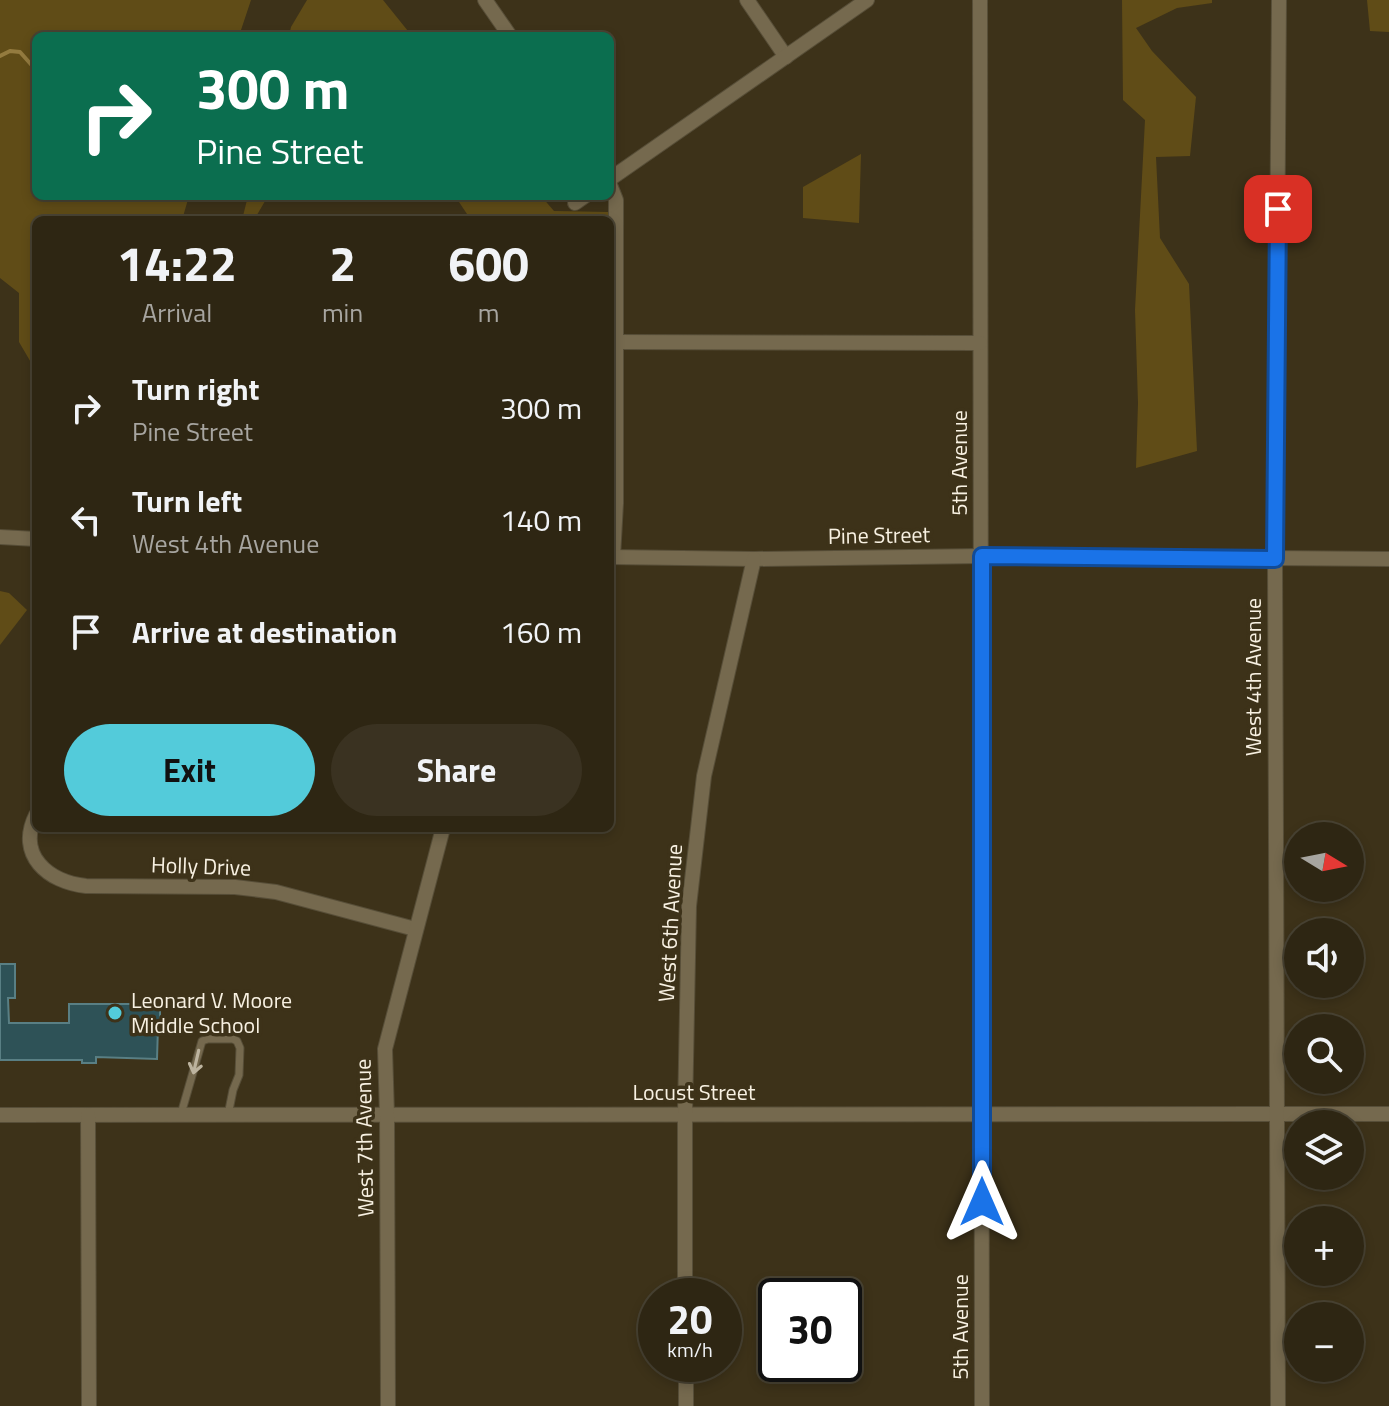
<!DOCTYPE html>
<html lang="en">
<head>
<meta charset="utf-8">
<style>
  body { margin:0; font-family:"Titillium Web",sans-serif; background:#3a3221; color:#f1f3f6; height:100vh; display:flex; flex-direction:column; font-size:30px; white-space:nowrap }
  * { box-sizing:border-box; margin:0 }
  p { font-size:26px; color:#a7a5a0 }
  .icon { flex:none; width:44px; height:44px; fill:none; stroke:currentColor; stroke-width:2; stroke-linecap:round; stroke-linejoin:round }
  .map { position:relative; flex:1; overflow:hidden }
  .side { position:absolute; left:32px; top:216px; width:582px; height:616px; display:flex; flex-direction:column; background:#2e2613; border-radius:12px; box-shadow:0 4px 12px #0003,0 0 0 2px #494333 }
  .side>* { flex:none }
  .banner { position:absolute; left:32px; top:32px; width:582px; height:168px; border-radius:12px; box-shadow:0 4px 12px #0003,0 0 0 2px #494333; background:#0b6e4f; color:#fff; overflow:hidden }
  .needle { width:52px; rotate:100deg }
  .tools { position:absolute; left:1284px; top:822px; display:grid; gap:16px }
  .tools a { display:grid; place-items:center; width:80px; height:80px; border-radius:50%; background:#2e2613; box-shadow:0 4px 12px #0003,0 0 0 2px #494333; font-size:40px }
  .speed { position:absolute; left:638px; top:1278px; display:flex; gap:16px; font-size:40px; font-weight:700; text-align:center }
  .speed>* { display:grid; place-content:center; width:104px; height:104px; border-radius:50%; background:#2e2613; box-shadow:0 4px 12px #0003,0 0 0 2px #494333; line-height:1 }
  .speed small { font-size:20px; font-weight:400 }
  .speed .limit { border:4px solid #111; border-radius:12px; background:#fff; color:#111 }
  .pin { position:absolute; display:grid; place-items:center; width:68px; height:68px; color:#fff; margin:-34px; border-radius:16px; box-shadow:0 4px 12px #0006 }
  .me { position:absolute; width:88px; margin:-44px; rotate:0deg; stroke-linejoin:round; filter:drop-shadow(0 0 6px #0008) }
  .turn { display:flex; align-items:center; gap:28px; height:168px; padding:0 32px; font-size:36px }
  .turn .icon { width:104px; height:104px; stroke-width:2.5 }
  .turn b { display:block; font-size:56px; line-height:68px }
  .eta { display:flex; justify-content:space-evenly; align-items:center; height:136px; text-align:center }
  .eta b { font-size:48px; font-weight:700; line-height:56px }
  .primary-button { display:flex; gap:16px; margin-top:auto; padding:16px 32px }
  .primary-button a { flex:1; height:92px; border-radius:48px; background:#53cbda; color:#111; font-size:32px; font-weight:700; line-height:92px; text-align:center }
  .primary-button a+a { background:#3a3221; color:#f1f3f6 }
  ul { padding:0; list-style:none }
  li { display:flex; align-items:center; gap:24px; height:112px; padding:0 32px }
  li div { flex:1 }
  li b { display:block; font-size:30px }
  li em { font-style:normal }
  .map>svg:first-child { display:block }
  .green { fill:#604c17 }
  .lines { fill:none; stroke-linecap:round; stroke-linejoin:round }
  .stream { stroke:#947b3f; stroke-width:4 }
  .building { fill:#2e5257; stroke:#597f84; stroke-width:2 }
  .lane-casing { stroke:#574e38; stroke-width:9 }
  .street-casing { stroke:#574e38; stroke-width:16 }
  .lane { stroke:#75694e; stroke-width:7 }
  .street { stroke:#75694e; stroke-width:14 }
  .oneway { stroke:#bdb49f }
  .route-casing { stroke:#114b97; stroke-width:20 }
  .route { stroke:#1a73e8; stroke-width:14 }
  .poi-dot { fill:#53cbda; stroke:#3d3219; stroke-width:3 }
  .labels { text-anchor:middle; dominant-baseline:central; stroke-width:7; stroke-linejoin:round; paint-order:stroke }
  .street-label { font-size:22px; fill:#f8f1e2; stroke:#3d3219 }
  .poi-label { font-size:22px; fill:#f8f1e2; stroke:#3d3219; text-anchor:start }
</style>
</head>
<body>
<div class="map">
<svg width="1389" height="1406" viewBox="0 0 1389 1406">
  <rect width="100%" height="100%" fill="#3d3219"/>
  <!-- green -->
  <g class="green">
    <polygon points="0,0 251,0 239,36 36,36 36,196 189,196 182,220 36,220 36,371 19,342 19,293 0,278"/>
    <polygon points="307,0 383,0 412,36 289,36 291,27"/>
    <polygon points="1122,0 1212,0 1212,3 1177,8 1136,28 1152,51 1196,97 1190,156 1156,157 1160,238 1189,284 1197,451 1136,468 1138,403 1135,310 1145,120 1123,100"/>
    <polygon points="1367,0 1389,0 1389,32 1370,31"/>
    <polygon points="861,154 859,223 803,218 803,187"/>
    <polygon points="248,196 268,196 254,220 242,220"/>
    <polygon points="455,196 541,196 554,211 608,212 608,220 471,220"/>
    <polygon points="0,591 9,593 27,610 0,645"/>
  </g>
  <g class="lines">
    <!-- stream -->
    <polyline class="stream" points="0,56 10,51 20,52 36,70"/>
  </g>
  <!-- building -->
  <polygon class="building" points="0,964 15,964 15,998 8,998 9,1023 69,1023 69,1004 160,1004 160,1026 158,1026 157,1059 96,1057 96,1063 82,1063 82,1060 0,1060"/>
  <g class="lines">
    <!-- lane casing -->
    <g class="lane-casing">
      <polyline id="lane" points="181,1114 202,1041 208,1039 233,1039 237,1041 240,1048 239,1075 233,1090 228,1115"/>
    </g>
    <!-- street casing -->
    <g class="street-casing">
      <g id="street">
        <polyline points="485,0 510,36"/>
        <polyline points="747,0 786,57"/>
        <polyline points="980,0 982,1406"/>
        <polyline points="610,179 867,0"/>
        <polyline points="610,185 616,200 616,503 613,557"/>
        <polyline points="575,203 585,196"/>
        <polyline points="616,342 980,343"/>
        <polyline points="0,537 36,539"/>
        <polyline points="610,557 754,559 982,556 1389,559"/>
        <path d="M36,815C16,855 48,882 86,886L235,887L276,892L415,929"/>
        <polyline points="0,1115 1389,1114"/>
        <polyline points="88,1115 89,1406"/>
        <polyline points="685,1296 685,1114 689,906 704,776 754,559"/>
        <polyline points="686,1364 686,1406"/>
        <polyline points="388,1406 387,1115 385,1049 443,828"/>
        <polyline points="1278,1406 1275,559 1279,0"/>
      </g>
    </g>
    <!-- lane -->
    <use href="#lane" class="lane"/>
    <!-- street -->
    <use href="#street" class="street"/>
  </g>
  <!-- one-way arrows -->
  <defs><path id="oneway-shaft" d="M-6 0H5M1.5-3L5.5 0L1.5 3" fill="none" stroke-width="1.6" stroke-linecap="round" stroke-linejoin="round" transform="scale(2)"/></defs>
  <use class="oneway" href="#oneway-shaft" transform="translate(196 1062) rotate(103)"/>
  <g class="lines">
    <!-- route casing -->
    <g class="route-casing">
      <polyline id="route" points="982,1202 982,556 1275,559 1278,209"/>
    </g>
    <!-- route -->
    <use href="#route" class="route"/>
  </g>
  <!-- markers -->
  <circle class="poi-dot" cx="115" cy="1013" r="8"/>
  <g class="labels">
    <!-- street labels -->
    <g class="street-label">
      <text transform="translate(959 463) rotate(-90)">5th Avenue</text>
      <text transform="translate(879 535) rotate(-1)">Pine Street</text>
      <text transform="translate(1253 677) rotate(-90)">West 4th Avenue</text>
      <text transform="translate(201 866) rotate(2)">Holly Drive</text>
      <text transform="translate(670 923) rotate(-87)">West 6th Avenue</text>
      <text x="694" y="1092">Locust Street</text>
      <text transform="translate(364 1138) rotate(-91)">West 7th Avenue</text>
      <text transform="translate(960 1327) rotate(-90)">5th Avenue</text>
    </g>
    <!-- poi labels -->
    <g class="poi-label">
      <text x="131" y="1000">Leonard V. Moore<tspan x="131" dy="25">Middle School</tspan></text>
    </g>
  </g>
</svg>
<div class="tools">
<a><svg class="needle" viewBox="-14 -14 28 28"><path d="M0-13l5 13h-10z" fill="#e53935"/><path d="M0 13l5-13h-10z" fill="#a7a5a0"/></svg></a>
<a><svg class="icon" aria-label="sound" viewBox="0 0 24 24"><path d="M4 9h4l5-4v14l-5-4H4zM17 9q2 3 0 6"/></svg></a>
<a><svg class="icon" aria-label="search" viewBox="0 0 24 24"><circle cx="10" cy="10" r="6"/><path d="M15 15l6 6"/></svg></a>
<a><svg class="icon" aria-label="layers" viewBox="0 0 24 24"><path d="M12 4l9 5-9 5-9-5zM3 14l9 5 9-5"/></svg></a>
<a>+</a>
<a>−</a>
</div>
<div class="speed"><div>20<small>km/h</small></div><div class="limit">30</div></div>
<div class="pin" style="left:1278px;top:209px;background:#d93025"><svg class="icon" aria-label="arrive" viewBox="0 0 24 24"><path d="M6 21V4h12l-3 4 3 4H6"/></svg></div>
<svg class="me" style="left:982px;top:1202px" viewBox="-20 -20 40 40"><path d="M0-17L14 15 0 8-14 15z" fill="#1a73e8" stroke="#fff" stroke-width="4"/></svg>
<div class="banner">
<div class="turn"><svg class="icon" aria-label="right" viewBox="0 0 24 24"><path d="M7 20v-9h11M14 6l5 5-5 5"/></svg><div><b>300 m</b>Pine Street</div></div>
</div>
<section class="side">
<div class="eta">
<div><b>14:22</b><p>Arrival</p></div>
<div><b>2</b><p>min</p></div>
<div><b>600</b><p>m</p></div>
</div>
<ul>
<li><svg class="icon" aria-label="right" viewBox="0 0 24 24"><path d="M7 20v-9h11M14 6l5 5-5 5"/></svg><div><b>Turn right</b><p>Pine Street</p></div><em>300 m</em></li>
<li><svg class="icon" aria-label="left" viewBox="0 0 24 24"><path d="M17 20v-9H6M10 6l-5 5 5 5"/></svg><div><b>Turn left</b><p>West 4th Avenue</p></div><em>140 m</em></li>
<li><svg class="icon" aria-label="arrive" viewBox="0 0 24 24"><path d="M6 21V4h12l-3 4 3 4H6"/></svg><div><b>Arrive at destination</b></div><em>160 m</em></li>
</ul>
<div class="primary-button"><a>Exit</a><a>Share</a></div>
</section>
</div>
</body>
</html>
